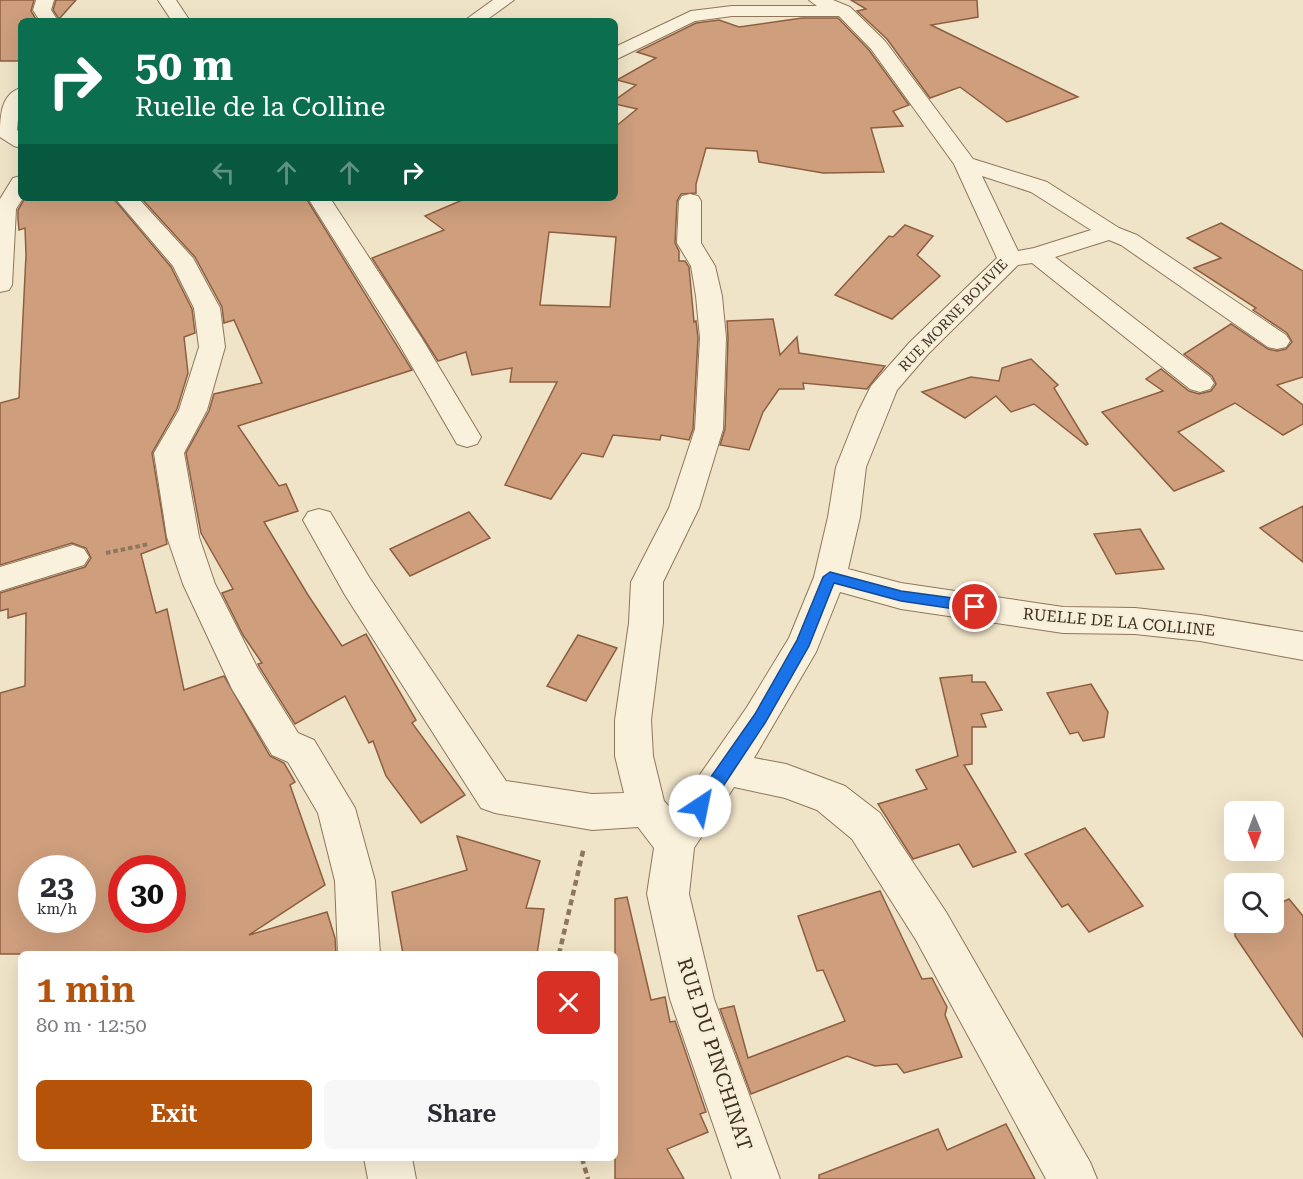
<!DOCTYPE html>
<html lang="en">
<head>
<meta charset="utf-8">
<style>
  body { margin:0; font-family:"Roboto Serif",serif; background:#f7f7f7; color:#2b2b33; height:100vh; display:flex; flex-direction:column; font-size:22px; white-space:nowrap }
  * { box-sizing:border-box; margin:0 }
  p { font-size:20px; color:#7c7c81 }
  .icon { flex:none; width:33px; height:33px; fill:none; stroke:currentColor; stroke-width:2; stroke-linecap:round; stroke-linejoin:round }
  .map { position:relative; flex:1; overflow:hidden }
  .sheet { position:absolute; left:18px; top:951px; width:600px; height:210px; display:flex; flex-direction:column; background:#fff; border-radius:9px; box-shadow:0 6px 24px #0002 }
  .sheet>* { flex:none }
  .top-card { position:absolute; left:18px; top:18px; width:600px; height:183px; border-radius:9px; box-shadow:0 6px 24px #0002; background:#0b6e4f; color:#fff; overflow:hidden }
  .needle { width:39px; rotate:179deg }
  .buttons { position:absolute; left:1224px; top:801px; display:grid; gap:12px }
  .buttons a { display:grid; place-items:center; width:60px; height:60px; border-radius:9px; background:#fff; box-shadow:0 6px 24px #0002; font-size:30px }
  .speed { position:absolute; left:18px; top:855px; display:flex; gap:12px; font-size:30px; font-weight:700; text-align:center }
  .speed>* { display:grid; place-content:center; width:78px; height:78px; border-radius:50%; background:#fff; box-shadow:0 6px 24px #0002; line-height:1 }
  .speed small { font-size:15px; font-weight:400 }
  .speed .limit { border:9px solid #d22; background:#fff; color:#111 }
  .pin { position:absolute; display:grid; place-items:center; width:51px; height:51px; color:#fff; margin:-26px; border:3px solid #fff; border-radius:50%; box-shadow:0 2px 6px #0007 }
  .me { position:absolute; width:66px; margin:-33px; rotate:34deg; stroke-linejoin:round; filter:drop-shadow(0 0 4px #0008) }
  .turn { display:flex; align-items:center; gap:21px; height:126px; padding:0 18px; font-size:27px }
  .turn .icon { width:78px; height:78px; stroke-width:2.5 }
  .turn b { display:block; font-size:42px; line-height:51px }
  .lanes { display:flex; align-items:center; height:57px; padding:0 18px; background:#0003; justify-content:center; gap:30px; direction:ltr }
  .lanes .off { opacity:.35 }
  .round { display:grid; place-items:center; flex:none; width:63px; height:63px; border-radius:9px; background:#f7f7f7 }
  .head { display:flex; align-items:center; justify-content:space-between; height:102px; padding:0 18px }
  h1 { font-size:36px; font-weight:600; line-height:45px; color:#b45309 }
  .button { display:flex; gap:12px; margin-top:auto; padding:12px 18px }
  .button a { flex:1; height:69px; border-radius:9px; background:#b45309; color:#fff; font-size:24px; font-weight:600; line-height:69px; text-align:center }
  .button a+a { background:#f7f7f7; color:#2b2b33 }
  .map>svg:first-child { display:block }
  .building { fill:#cf9f7d; stroke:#8d5f41; stroke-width:1.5; fill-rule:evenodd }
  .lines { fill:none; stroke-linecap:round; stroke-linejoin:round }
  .minor-casing { stroke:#8d765c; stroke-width:2 }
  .path-far1 { stroke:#8d765c; stroke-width:4; stroke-dasharray:4.5 3; stroke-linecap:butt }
  .path { stroke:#8d765c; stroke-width:4.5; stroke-dasharray:6 4; stroke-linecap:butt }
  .minor { fill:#faf1dc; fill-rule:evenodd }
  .route { fill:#1a73e8; stroke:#114b97; stroke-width:1.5 }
  .labels { text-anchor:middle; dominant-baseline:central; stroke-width:4.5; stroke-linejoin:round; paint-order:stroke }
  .far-street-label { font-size:14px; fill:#3d2e20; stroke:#f7eed8 }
  .street-label { font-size:16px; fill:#3d2e20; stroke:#f7eed8 }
  .near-street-label { font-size:20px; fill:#3d2e20; stroke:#f7eed8 }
</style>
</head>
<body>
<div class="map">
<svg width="1303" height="1179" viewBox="0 0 1303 1179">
  <rect width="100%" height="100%" fill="#f0e4c8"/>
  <!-- building -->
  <g class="building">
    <polygon points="0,0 34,0 31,11 37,21 21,21 21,61 0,61"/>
    <polygon points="56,0 76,0 59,19 53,10"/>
    <polygon points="851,0 977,0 978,17 931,25 1078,97 1007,122 960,87 930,98 887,39 857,11 866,9"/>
    <path d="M802,18H838L869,50L909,105L893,111L903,126L871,128L884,172L823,173L759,162L757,151L706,148L696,184V193L681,194L677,201L675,243L679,251V261H685L689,267L694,322L696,321L698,338L693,429L689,440L661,435L660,440L613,435L603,457L582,453L551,499L505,485L557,382H510L512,368L472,375L466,352L438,361L372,258L444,230L425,216L467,198H615V127L637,109L615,104V100L636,85L617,80L656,58L637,52L696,23L719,20L739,27ZM549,232L616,237L610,307L540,305Z"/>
    <path d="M25,198H113L171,267L192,309L195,333L184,337L188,373L177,409L152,453L167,544L141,554L156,613L167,609L184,690L224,676L270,756L284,763L295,782L290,785L325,885L249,935L327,912L335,938L336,954H0V693L25,686L26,613L8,618V609L0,611V593L85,567L91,558L86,548L72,543L0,565V403L19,398L26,255L25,228L19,230L18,219V210ZM32,868H82V920H32ZM122,868H172V920H122Z"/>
    <polygon points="141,198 306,198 412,370 238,426 279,486 286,484 298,511 264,522 308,595 342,646 366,634 416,720 412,723 465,795 421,823 386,776 373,741 369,743 345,696 295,724 260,668 258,664 262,663 243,635 222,593 233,589 201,533 186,453 209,411 214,394 262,383 234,320 224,323 222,307 195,257"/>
    <polygon points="1221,223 1303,271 1303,377 1277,385 1303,405 1303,424 1283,435 1235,403 1178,432 1224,471 1174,491 1102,412 1163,391 1146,379 1161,369 1189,391 1199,394 1211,391 1216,384 1212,376 1184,354 1231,324 1268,349 1277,351 1286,349 1292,342 1287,333 1253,310 1256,308 1194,268 1221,258 1187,238"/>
    <polygon points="905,225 933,236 917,255 940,276 892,319 835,295 889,236 893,237"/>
    <polygon points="773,319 780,355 797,337 799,353 885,366 867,389 803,383 804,389 779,389 763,412 749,450 720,445 725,429 728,338 727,321"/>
    <polygon points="1031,359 1058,385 1054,388 1088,444 1086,445 1034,404 1011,412 996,396 965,418 922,392 971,377 999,381 1002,368"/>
    <polygon points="1303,506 1303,562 1260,528"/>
    <polygon points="469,512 490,538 410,576 390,549"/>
    <polygon points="1140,529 1164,569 1116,574 1094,534"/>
    <polygon points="578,635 617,648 586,701 547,686"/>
    <polygon points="972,675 972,682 985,682 1002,710 981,714 986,727 972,727 972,764 964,765 1016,852 973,867 959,844 913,859 878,804 927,789 916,770 958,756 940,678"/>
    <polygon points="1091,684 1108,712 1104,737 1083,741 1078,732 1070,734 1047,693"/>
    <polygon points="1085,828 1143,906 1089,932 1068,904 1062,907 1025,854"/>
    <polygon points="457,836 540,861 526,908 544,909 537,954 403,954 392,892 467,870"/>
    <polygon points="880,891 922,979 932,978 947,1007 945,1015 962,1057 904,1073 897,1064 875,1066 847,1056 751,1094 720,1009 734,1006 748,1058 845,1021 823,970 817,971 798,916"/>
    <polygon points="627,897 651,1000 665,997 670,1022 675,1021 706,1112 700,1114 708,1132 667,1149 684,1179 615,1179 615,899"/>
    <polygon points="1289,899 1303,916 1303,1037 1235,936 1235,922 1274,922 1274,906"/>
    <polygon points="1006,1124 1035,1179 819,1179 819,1175 938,1129 947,1150"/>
  </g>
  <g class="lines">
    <!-- minor casing -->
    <g class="minor-casing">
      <g id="minor">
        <polygon points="36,0 54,0 51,10 58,21 40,21 33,10"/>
        <polygon points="158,0 176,0 190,21 172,21"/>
        <polygon points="493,0 514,0 485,21 464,21"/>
        <path d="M809,0H833L850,7L885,41L973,159L1047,182L1119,228L1137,235L1286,335L1290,341L1286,347L1277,349L1268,347L1121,245L1109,240L1055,257L1210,377L1214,383L1210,389L1200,392L1190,389L1032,263L1018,265L928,354L897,390L866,467L860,517L848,569L901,583L1063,607L1135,608L1200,615L1303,632V660L1200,641L1135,634L1063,633L901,609L840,592L816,652L754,758L786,764L845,786L880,813L946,912L1090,1162L1097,1179H1046L916,940L852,839L817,810L785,798L734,787L694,848L689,894L714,999L780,1179H732L670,999L647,894L654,848L638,827L592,830L495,813L481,808L345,595L303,520L308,512L319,509L330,512L369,577L506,781L592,794L624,793L615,756V720L629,623L631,582L669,508L695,429L700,338L696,296L691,266L677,243L679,201L682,196L690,194L698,196L701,201V243L715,266L722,296L726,338L723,429L699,508L663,582V623L651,720L653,756L664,801L674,812L747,707L789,638L814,577L828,517L836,467L858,412L871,386L910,342L997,258L954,164L871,49L839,16H732L695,21L615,60V47L691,11L732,6H817ZM982,176L1031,192L1091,230L1034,248L1018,251Z"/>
        <path d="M21,88L17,130L21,132V148L14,146L0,137C0,118 0,94 21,88Z"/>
        <polygon points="21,176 21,198 23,198 16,209 12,285 9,290 0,292 0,199 13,178"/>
        <polygon points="115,198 138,198 193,258 220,308 225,347 207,410 184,453 199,537 215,584 258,669 298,733 314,740 355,808 375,881 380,954 338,954 335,881 318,813 288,762 272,755 232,689 183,584 167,537 154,453 179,410 199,347 194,308 173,266"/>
        <polygon points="308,198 330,198 421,337 481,437 477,444 467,447 457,444 395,337"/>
        <polygon points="73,545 84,549 89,557 84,565 0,591 0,567"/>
        <polygon points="364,1158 412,1158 416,1179 368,1179"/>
      </g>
    </g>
    <!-- path-far1 -->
    <polyline class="path-far1" points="106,553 149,544"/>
    <!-- path -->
    <g class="path">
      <polyline points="559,954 584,847"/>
      <polyline points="582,1158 588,1179"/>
    </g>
    <!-- minor -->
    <use href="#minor" class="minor"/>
  </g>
  <!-- route -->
  <polygon class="route" points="830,572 901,591 975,601 982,607 975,612 901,601 834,583 809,646 765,723 706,812 700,814 694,812 692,806 694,801 755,714 797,640 823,577"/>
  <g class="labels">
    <!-- far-street labels -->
    <g class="far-street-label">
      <text transform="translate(953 315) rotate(-46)">RUE MORNE BOLIVIE</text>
    </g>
    <!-- street labels -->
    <g class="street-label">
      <text transform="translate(1119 622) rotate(5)">RUELLE DE LA COLLINE</text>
    </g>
    <!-- near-street labels -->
    <g class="near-street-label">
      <text transform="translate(715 1054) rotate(72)">RUE DU PINCHINAT</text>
    </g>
  </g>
</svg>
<div class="buttons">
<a><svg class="needle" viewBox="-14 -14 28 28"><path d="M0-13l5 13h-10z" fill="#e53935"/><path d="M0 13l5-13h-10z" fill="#7c7c81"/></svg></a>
<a><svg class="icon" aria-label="search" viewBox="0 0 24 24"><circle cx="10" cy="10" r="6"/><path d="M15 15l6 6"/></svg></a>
</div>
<div class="speed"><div>23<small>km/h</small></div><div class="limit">30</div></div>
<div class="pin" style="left:975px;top:607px;background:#d93025"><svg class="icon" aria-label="arrive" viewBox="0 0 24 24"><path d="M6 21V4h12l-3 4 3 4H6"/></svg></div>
<svg class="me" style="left:700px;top:806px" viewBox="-20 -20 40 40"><circle r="19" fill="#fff"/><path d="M0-13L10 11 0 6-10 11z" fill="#1a73e8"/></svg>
<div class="top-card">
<div class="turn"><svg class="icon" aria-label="right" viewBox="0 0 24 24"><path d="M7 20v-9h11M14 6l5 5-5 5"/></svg><div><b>50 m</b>Ruelle de la Colline</div></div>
<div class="lanes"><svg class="icon off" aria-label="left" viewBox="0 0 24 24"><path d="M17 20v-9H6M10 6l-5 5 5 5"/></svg><svg class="icon off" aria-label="ahead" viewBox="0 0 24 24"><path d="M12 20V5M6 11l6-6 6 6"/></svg><svg class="icon off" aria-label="ahead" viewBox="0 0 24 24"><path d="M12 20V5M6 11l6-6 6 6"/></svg><svg class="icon" aria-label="right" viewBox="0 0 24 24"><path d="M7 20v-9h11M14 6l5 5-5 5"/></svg></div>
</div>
<section class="sheet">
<div class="head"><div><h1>1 min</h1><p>80 m · 12:50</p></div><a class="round" style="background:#d93025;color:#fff"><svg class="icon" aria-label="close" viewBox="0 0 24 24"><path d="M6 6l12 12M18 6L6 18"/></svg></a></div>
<div class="button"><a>Exit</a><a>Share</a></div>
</section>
</div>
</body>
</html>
